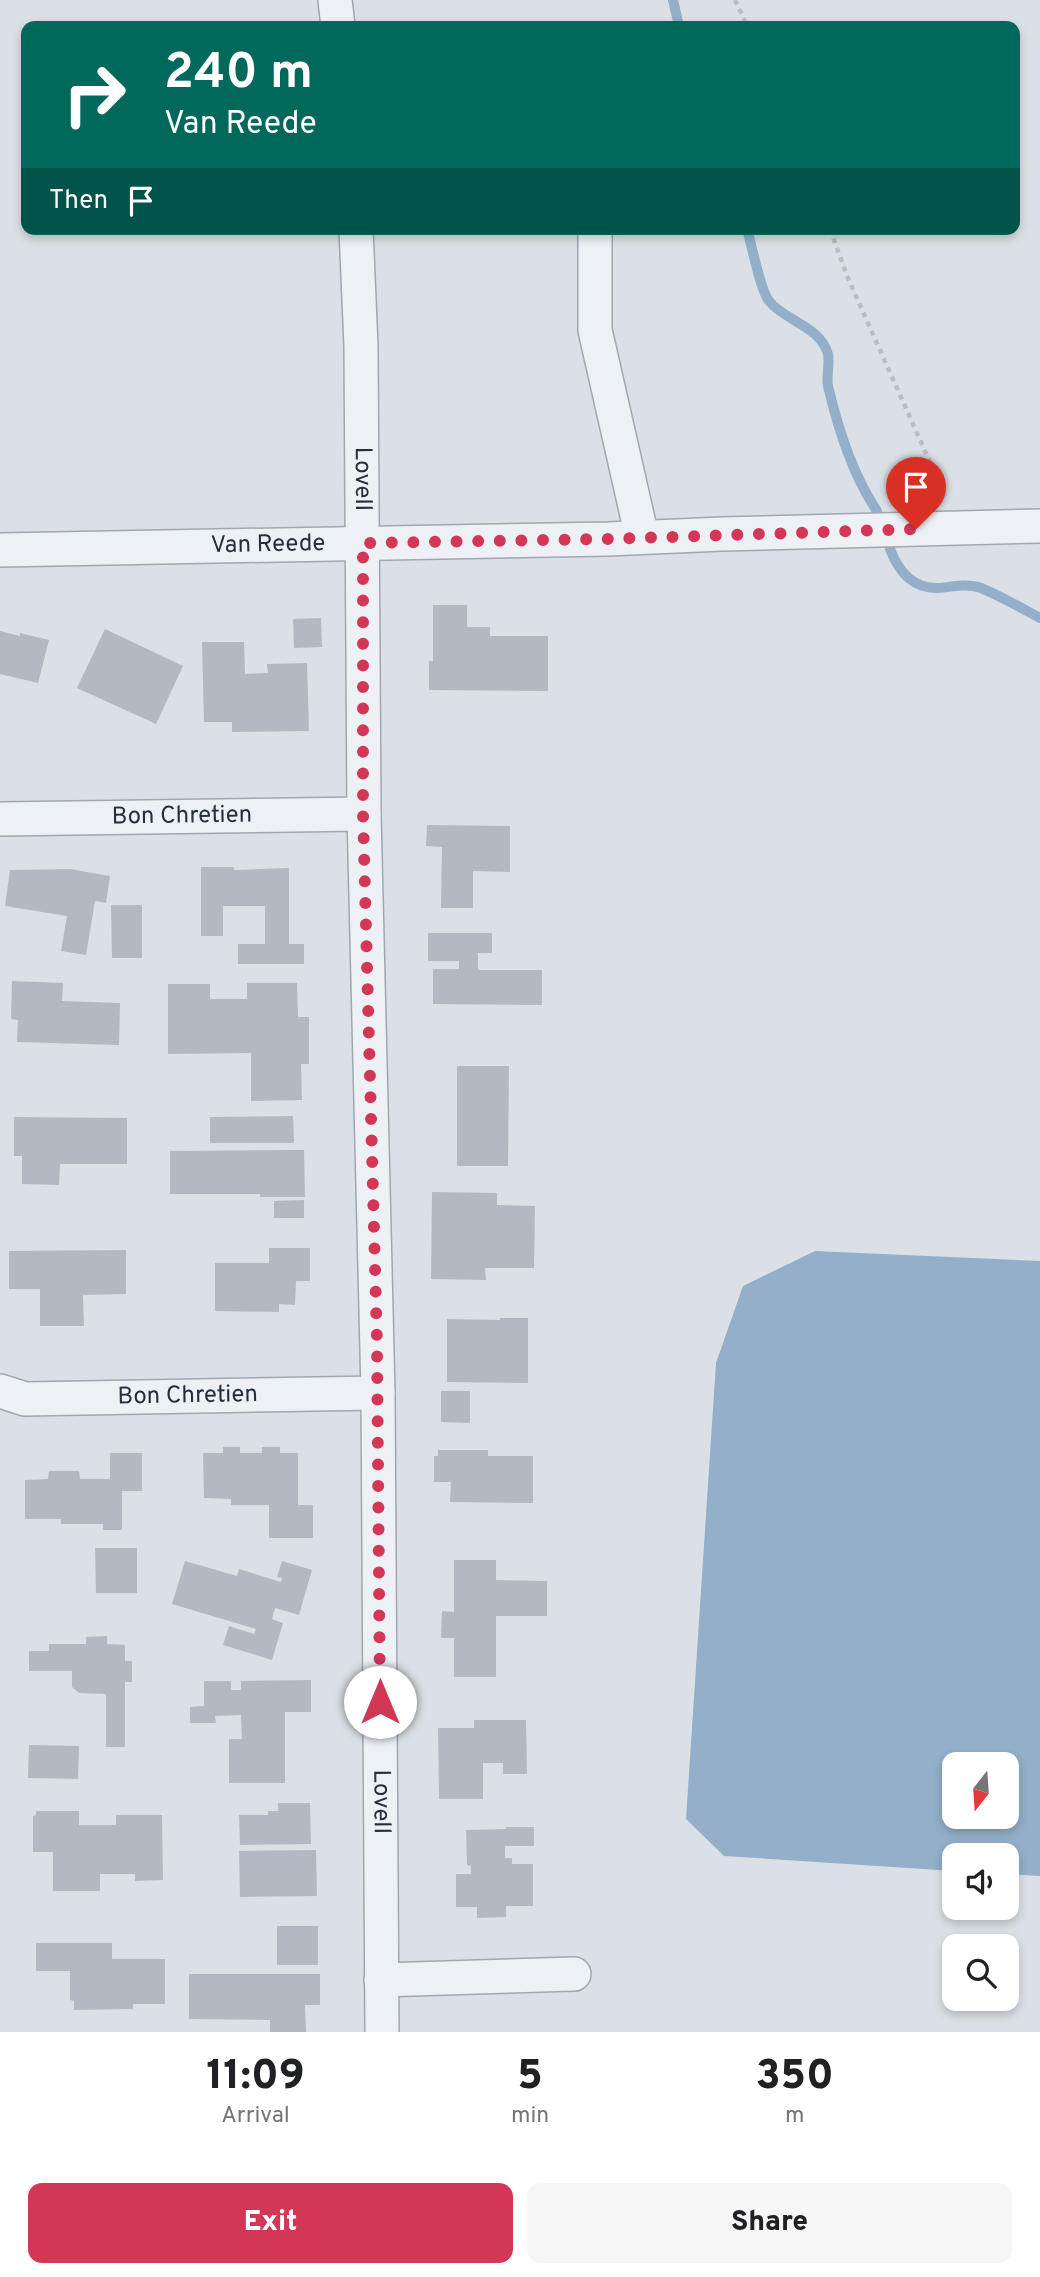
<!DOCTYPE html>
<html lang="en">
<head>
<meta charset="utf-8">
<style>
  body { margin:0; font-family:Overpass,sans-serif; background:#f6f6f6; color:#202124; height:100vh; display:flex; flex-direction:column; font-size:26px; white-space:nowrap }
  * { box-sizing:border-box; margin:0 }
  p { font-size:23px; color:#757577 }
  .icon { flex:none; width:38px; height:38px; fill:none; stroke:currentColor; stroke-width:2; stroke-linecap:round; stroke-linejoin:round }
  .map { position:relative; height:2032px; overflow:hidden }
  .details { display:flex; flex-direction:column; background:#fff; flex:1 }
  .details>* { flex:none }
  .hud { position:absolute; left:21px; top:21px; width:999px; height:214px; border-radius:14px; box-shadow:0 4px 10px #0003; background:#00695c; color:#fff; overflow:hidden }
  .needle { width:46px; rotate:197deg }
  .tools { position:absolute; left:942px; top:1752px; display:grid; gap:14px }
  .tools a { display:grid; place-items:center; width:77px; height:77px; border-radius:14px; background:#fff; box-shadow:0 4px 10px #0003; font-size:35px }
  .pin { position:absolute; display:grid; place-items:center; width:60px; height:60px; color:#fff; margin:-72px -30px; border-radius:50% 50% 50% 0; rotate:-45deg; box-shadow:0 0 7px #0007 }
  .pin .icon { rotate:45deg }
  .me { position:absolute; width:77px; margin:-38px; rotate:0deg; stroke-linejoin:round; filter:drop-shadow(0 0 5px #0008) }
  .turn { display:flex; align-items:center; gap:24px; height:147px; padding:0 28px; font-size:32px }
  .turn .icon { width:91px; height:91px; stroke-width:2.5 }
  .turn b { display:block; font-size:49px; line-height:60px }
  .then { display:flex; align-items:center; height:66px; padding:0 28px; background:#0003; gap:14px; font-size:26px }
  .eta { display:flex; justify-content:space-evenly; align-items:center; height:119px; text-align:center }
  .eta b { font-size:42px; font-weight:800; line-height:49px }
  .button { display:flex; gap:14px; margin-top:auto; padding:14px 28px }
  .button a { flex:1; height:80px; border-radius:14px; background:#d33756; color:#fff; font-size:28px; font-weight:800; line-height:80px; text-align:center }
  .button a+a { background:#f6f6f6; color:#202124 }
  .map>svg:first-child { display:block }
  .water { fill:#93afc9; fill-rule:evenodd }
  .lines { fill:none; stroke-linecap:round; stroke-linejoin:round }
  .stream { stroke:#93afc9; stroke-width:10 }
  .building { fill:#b2b9c3 }
  .minor-casing { stroke:#a0a7b0; stroke-width:36 }
  .path { stroke:#b9bec4; stroke-width:4.5; stroke-dasharray:5 5; stroke-linecap:butt }
  .minor { stroke:#edf0f4; stroke-width:33 }
  .route { stroke:#d33756; stroke-width:12; stroke-dasharray:0 21.6 }
  .labels { text-anchor:middle; dominant-baseline:central; stroke-width:6; stroke-linejoin:round; paint-order:stroke }
  .street-label { font-size:24px; fill:#242e3c; stroke:#eaeef4 }
</style>
</head>
<body>
<div class="map">
<svg width="1040" height="2032" viewBox="0 0 1040 2032">
  <rect width="100%" height="100%" fill="#dbe0e6"/>
  <!-- water -->
  <path class="water" d="M815,1251L1040,1261V1876L1006,1874V1855H954V1871L724,1856L686,1819L716,1363L743,1286ZM954,1764H1006V1816H954Z"/>
  <g class="lines">
    <!-- stream -->
    <g class="stream">
      <polyline points="673,0 679,26"/>
      <path d="M747,229C752,246 760,289 769,301C785,321 820,326 828,354C830,364 826,376 828,386C838,429 852,474 877,511"/>
      <path d="M890,549C898,570 912,589 938,588C952,587 967,583 981,588C1001,596 1021,608 1040,618"/>
    </g>
  </g>
  <!-- building -->
  <g class="building">
    <polygon points="433,605 467,605 467,627 490,627 490,636 548,636 548,691 429,690 429,661 433,661"/>
    <polygon points="321,618 322,647 294,648 293,619"/>
    <polygon points="105,629 183,666 156,724 77,688"/>
    <polygon points="0,631 20,636 20,633 49,640 38,683 0,674"/>
    <polygon points="202,642 244,642 245,674 268,673 267,664 307,663 309,731 232,732 232,722 204,722"/>
    <polygon points="427,825 510,826 510,872 473,871 473,908 441,908 442,847 426,846"/>
    <polygon points="201,867 234,867 234,870 289,868 289,944 304,944 304,964 238,964 238,944 265,944 265,906 223,906 223,936 201,936"/>
    <polygon points="70,869 110,876 106,903 95,901 86,955 61,951 67,916 5,906 10,870"/>
    <polygon points="111,905 142,905 142,958 112,958"/>
    <polygon points="428,933 492,933 492,953 478,953 478,970 542,970 542,1005 433,1004 433,969 459,969 459,961 428,961"/>
    <polygon points="12,981 63,983 62,1001 120,1003 119,1045 17,1042 18,1020 11,1019"/>
    <polygon points="247,983 297,983 298,1017 309,1017 309,1064 301,1064 302,1100 251,1101 251,1053 168,1054 168,984 210,984 210,999 247,999"/>
    <polygon points="457,1066 509,1066 508,1166 457,1166"/>
    <polygon points="293,1116 294,1143 210,1143 210,1117"/>
    <polygon points="14,1117 127,1118 127,1164 60,1164 59,1185 22,1184 22,1156 14,1156"/>
    <polygon points="304,1150 305,1197 260,1197 260,1194 170,1194 170,1151"/>
    <polygon points="432,1192 497,1193 497,1205 535,1206 534,1268 485,1268 486,1280 431,1279"/>
    <polygon points="304,1200 304,1218 274,1218 274,1201"/>
    <polygon points="269,1248 310,1248 310,1281 296,1281 295,1305 279,1304 279,1312 215,1311 215,1263 269,1263"/>
    <polygon points="126,1250 126,1294 83,1295 84,1326 40,1326 40,1289 9,1289 9,1251"/>
    <polygon points="500,1318 528,1318 528,1383 447,1382 447,1319 500,1320"/>
    <polygon points="441,1391 470,1391 470,1423 441,1422"/>
    <polygon points="223,1447 240,1447 240,1453 262,1453 262,1447 280,1447 280,1453 298,1453 298,1505 313,1505 313,1538 269,1538 269,1505 231,1505 231,1499 204,1498 203,1453 223,1453"/>
    <polygon points="438,1450 488,1450 488,1456 533,1456 533,1503 450,1502 451,1482 434,1482 434,1456 438,1456"/>
    <polygon points="110,1453 142,1453 142,1491 122,1491 122,1530 103,1530 103,1524 61,1524 61,1519 25,1519 25,1480 48,1479 49,1471 79,1471 80,1479 110,1479"/>
    <polygon points="95,1548 137,1548 137,1593 96,1593"/>
    <polygon points="454,1560 496,1560 496,1580 547,1581 547,1616 496,1616 496,1677 454,1677 454,1638 441,1638 442,1611 454,1612"/>
    <polygon points="185,1561 237,1576 239,1569 281,1582 282,1578 277,1577 282,1561 312,1570 299,1615 275,1608 272,1619 283,1623 272,1660 223,1645 229,1626 254,1634 256,1629 172,1604"/>
    <polygon points="107,1636 107,1644 125,1645 125,1661 132,1661 132,1682 125,1682 125,1747 106,1747 106,1694 79,1693 72,1687 72,1671 29,1671 29,1651 49,1651 49,1644 86,1644 86,1637"/>
    <polygon points="311,1680 311,1712 285,1712 285,1783 229,1783 229,1739 242,1739 241,1715 215,1716 216,1723 190,1723 190,1707 204,1706 204,1681 231,1681 231,1690 241,1690 241,1681"/>
    <polygon points="474,1720 526,1720 527,1774 503,1774 503,1763 483,1763 483,1799 439,1799 438,1728 474,1728"/>
    <polygon points="29,1745 79,1746 78,1779 28,1778"/>
    <polygon points="278,1803 310,1803 311,1844 240,1845 239,1815 268,1815 268,1811 278,1811"/>
    <polygon points="36,1811 79,1811 79,1825 116,1825 116,1815 162,1815 163,1880 135,1881 135,1874 100,1874 100,1891 53,1891 53,1852 33,1852 33,1816 36,1815"/>
    <polygon points="506,1827 534,1827 534,1846 505,1846 505,1858 512,1858 512,1864 533,1864 533,1906 506,1906 506,1917 477,1918 477,1907 456,1907 456,1874 471,1874 471,1866 467,1865 466,1830 506,1829"/>
    <polygon points="316,1850 317,1896 240,1897 239,1851"/>
    <rect x="277" y="1926" width="41" height="39"/>
    <polygon points="36,1943 112,1943 112,1959 165,1959 165,2004 133,2004 133,2009 74,2010 74,2001 70,2000 70,1971 36,1971"/>
    <polygon points="189,1974 320,1974 320,2005 305,2005 306,2032 270,2032 270,2020 189,2019"/>
  </g>
  <g class="lines">
    <!-- minor casing -->
    <g class="minor-casing">
      <g id="minor">
        <polyline points="335,0 338,26"/>
        <path id="s1" d="M356,229L361,346L364,814L378,1393L382,2032"/>
        <polyline points="595,229 595,330 642,537"/>
        <path id="s2" d="M0,550L608,539L722,534L1040,526"/>
        <path id="s3" d="M0,819L364,814"/>
        <path id="s4" d="M0,1391L25,1399L378,1393"/>
        <polyline points="381,1980 574,1974"/>
      </g>
    </g>
    <!-- path -->
    <g class="path">
      <polyline points="735,0 747,26"/>
      <polyline points="830,229 847,276 945,496"/>
    </g>
    <!-- minor -->
    <use href="#minor" class="minor"/>
  </g>
  <g class="lines">
    <!-- route -->
    <polyline class="route" points="380,1702 377,1343 363,814 363,543 608,539 916,529"/>
  </g>
  <g class="labels">
    <!-- street labels -->
    <g class="street-label">
      <text stroke="none"><textPath href="#s1" startOffset="250">Lovell</textPath></text>
      <text stroke="none"><textPath href="#s2" startOffset="268">Van Reede</textPath></text>
      <text stroke="none"><textPath href="#s3" startOffset="182">Bon Chretien</textPath></text>
      <text stroke="none"><textPath href="#s4" startOffset="189">Bon Chretien</textPath></text>
      <text stroke="none"><textPath href="#s1" startOffset="1573">Lovell</textPath></text>
    </g>
  </g>
</svg>
<div class="tools">
<a><svg class="needle" viewBox="-14 -14 28 28"><path d="M0-13l5 13h-10z" fill="#e53935"/><path d="M0 13l5-13h-10z" fill="#757577"/></svg></a>
<a><svg class="icon" aria-label="sound" viewBox="0 0 24 24"><path d="M4 9h4l5-4v14l-5-4H4zM17 9q2 3 0 6"/></svg></a>
<a><svg class="icon" aria-label="search" viewBox="0 0 24 24"><circle cx="10" cy="10" r="6"/><path d="M15 15l6 6"/></svg></a>
</div>
<div class="pin" style="left:916px;top:529px;background:#d93025"><svg class="icon" aria-label="arrive" viewBox="0 0 24 24"><path d="M6 21V4h12l-3 4 3 4H6"/></svg></div>
<svg class="me" style="left:380px;top:1702px" viewBox="-20 -20 40 40"><circle r="19" fill="#fff"/><path d="M0-13L10 11 0 6-10 11z" fill="#d33756"/></svg>
<div class="hud">
<div class="turn"><svg class="icon" aria-label="right" viewBox="0 0 24 24"><path d="M7 20v-9h11M14 6l5 5-5 5"/></svg><div><b>240 m</b>Van Reede</div></div>
<div class="then">Then<svg class="icon" aria-label="arrive" viewBox="0 0 24 24"><path d="M6 21V4h12l-3 4 3 4H6"/></svg></div>
</div>
</div>
<section class="details">
<div class="eta">
<div><b>11:09</b><p>Arrival</p></div>
<div><b>5</b><p>min</p></div>
<div><b>350</b><p>m</p></div>
</div>
<div class="button"><a>Exit</a><a>Share</a></div>
</section>
</body>
</html>
